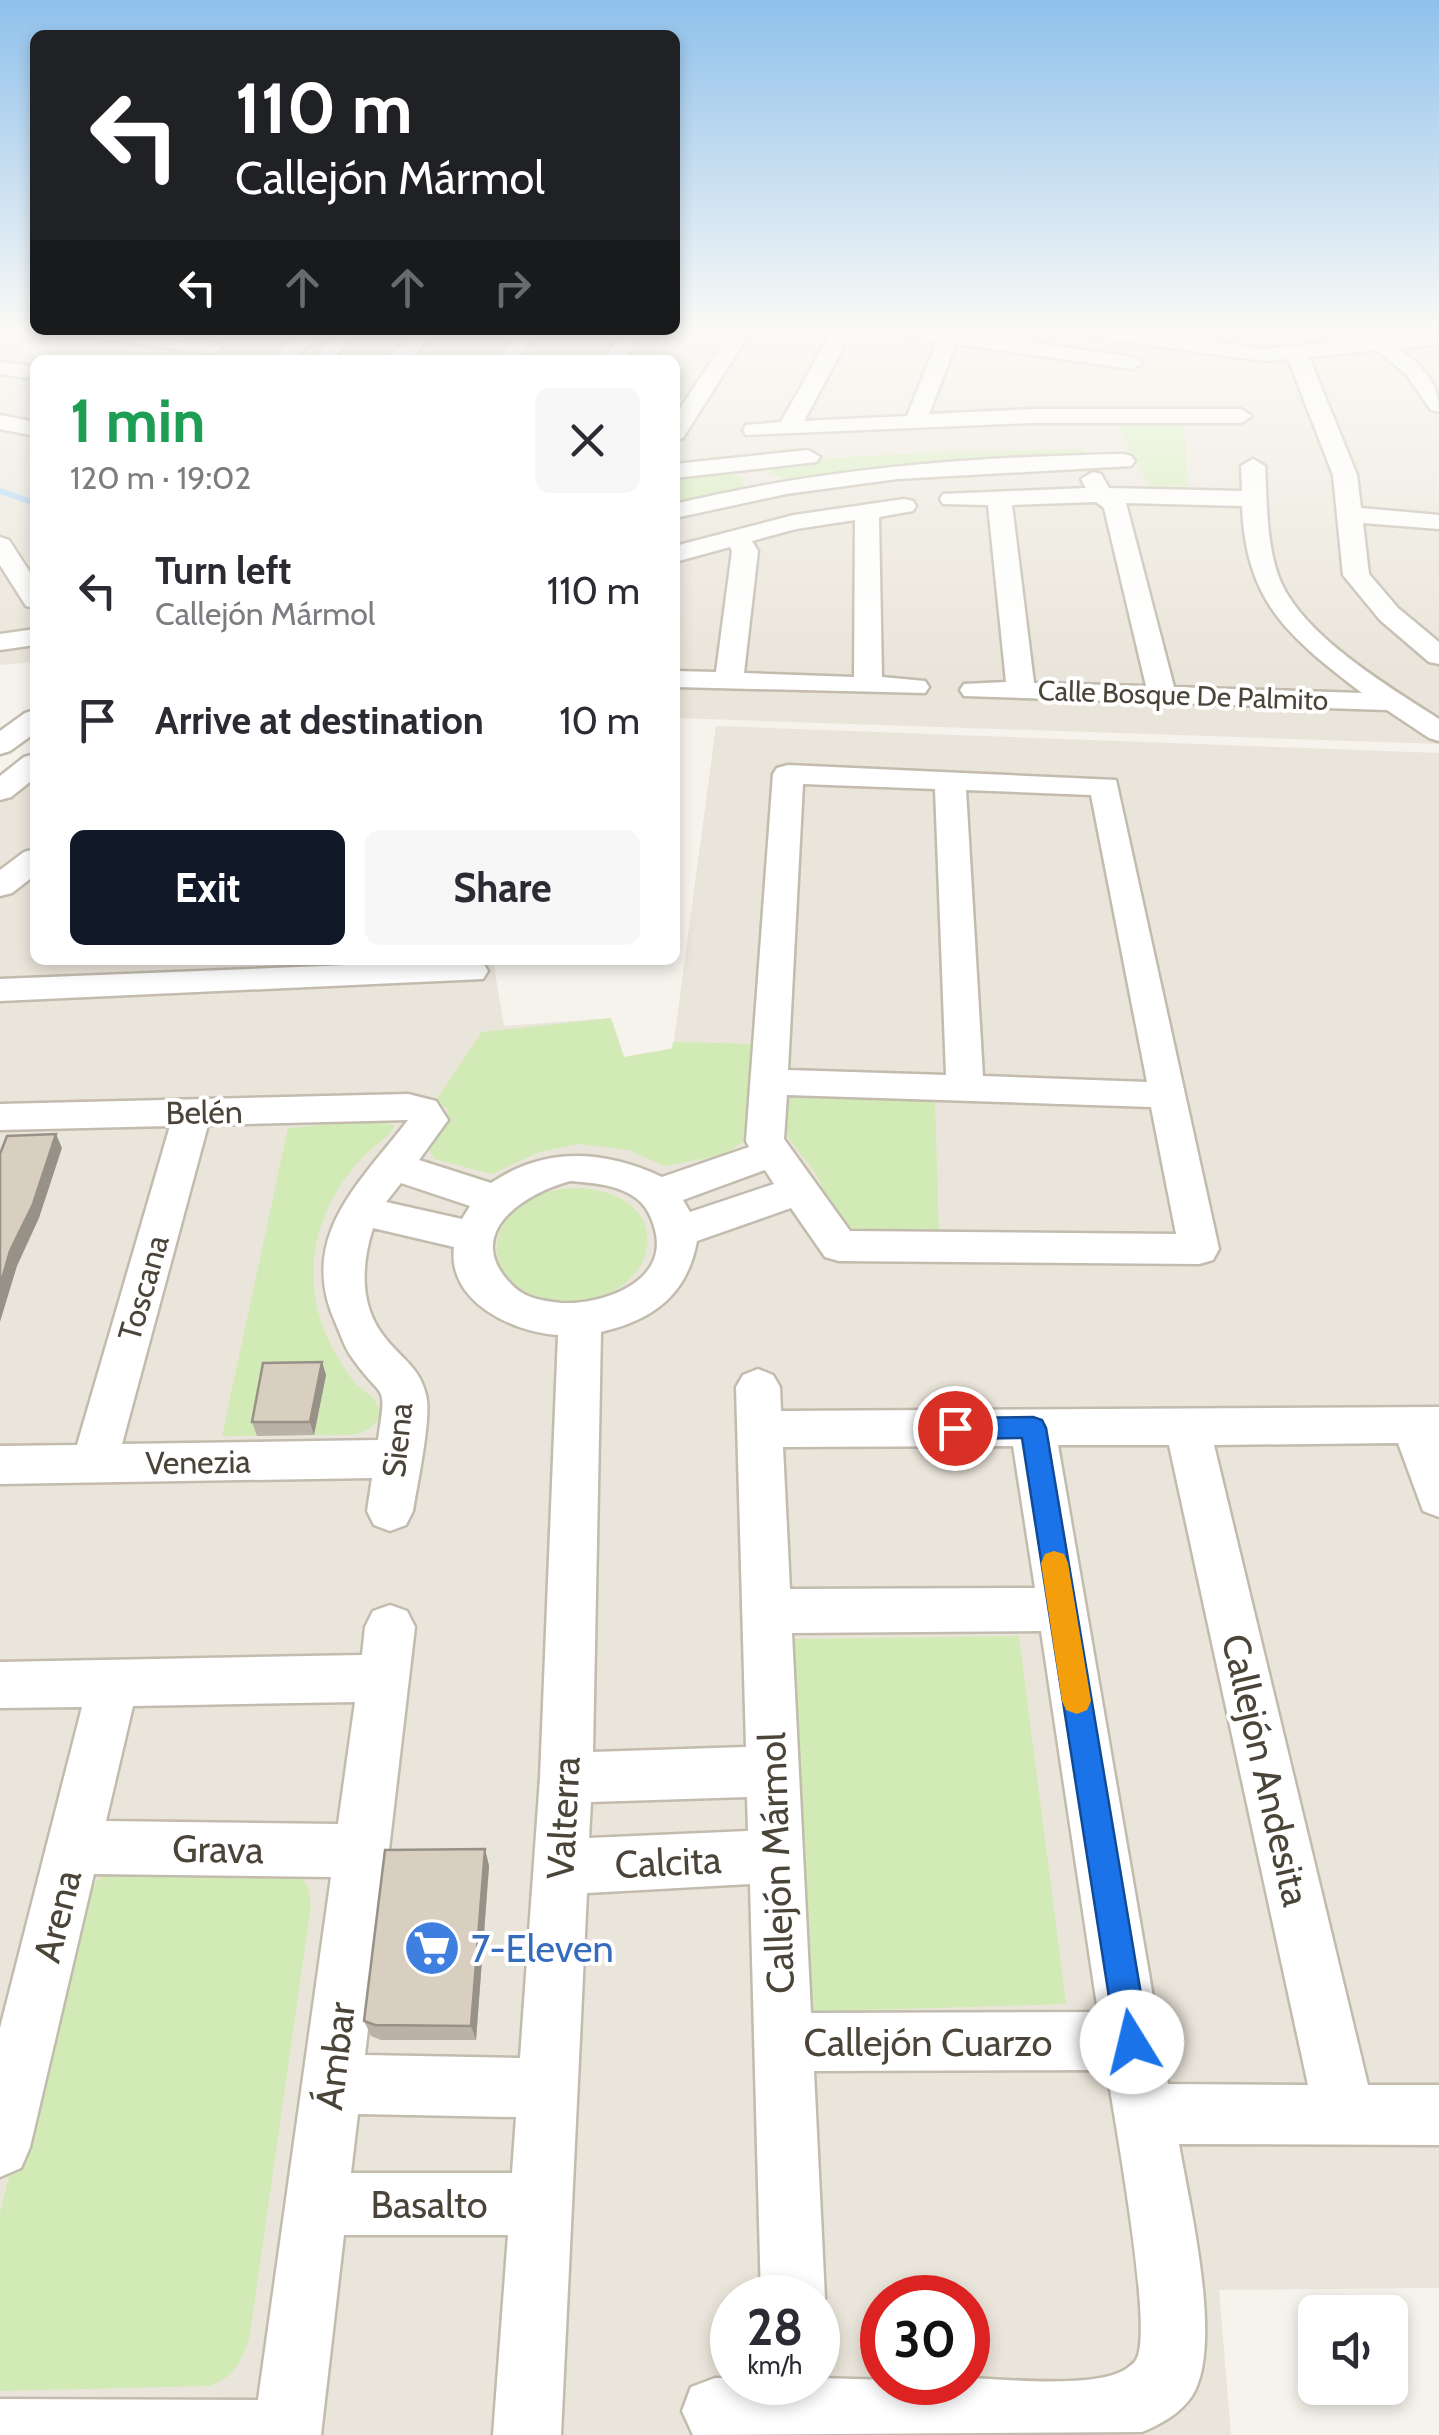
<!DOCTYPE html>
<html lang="en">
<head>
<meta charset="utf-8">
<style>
  body { margin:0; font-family:Cabin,sans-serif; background:#f7f7f7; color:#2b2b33; height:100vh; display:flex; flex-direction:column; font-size:38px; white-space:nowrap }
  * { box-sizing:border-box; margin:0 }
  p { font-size:32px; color:#7c7c81 }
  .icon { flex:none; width:55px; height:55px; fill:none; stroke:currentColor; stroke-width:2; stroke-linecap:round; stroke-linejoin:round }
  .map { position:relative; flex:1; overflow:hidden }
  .side { position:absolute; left:30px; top:355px; width:650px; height:610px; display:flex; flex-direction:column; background:#fff; border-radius:15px; box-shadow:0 5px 15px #0003 }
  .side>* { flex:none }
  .banner { position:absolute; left:30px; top:30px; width:650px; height:305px; border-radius:15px; box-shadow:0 5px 15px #0003; background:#202124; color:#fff; overflow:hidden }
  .fabs { position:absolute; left:1298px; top:2295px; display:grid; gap:20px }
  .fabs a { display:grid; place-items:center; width:110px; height:110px; border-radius:15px; background:#fff; box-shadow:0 5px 15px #0003; font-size:50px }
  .speed { position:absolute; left:710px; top:2275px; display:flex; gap:20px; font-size:50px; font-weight:700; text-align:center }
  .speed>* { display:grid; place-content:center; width:130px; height:130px; border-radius:50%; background:#fff; box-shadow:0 5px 15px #0003; line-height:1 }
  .speed small { font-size:25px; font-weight:400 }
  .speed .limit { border:15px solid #d22; background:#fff; color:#111 }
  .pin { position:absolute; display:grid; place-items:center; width:85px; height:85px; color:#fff; margin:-42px; border:5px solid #fff; border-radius:50%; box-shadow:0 2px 10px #0007 }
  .me { position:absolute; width:110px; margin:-55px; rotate:351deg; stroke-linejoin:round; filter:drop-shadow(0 0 8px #0008) }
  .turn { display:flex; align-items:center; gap:35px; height:210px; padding:0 40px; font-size:45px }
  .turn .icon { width:130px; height:130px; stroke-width:2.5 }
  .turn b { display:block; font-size:70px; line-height:85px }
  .lanes { display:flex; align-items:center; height:95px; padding:0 40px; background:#0003; justify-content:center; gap:50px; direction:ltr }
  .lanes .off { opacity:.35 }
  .round { display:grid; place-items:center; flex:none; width:105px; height:105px; border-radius:15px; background:#f7f7f7 }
  .overview { display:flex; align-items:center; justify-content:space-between; height:170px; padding:0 40px }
  h1 { font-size:60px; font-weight:700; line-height:75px; color:#1e9e55 }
  .cta { display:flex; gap:20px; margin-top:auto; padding:20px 40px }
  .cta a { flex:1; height:115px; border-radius:15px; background:#111827; color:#fff; font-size:40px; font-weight:700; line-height:115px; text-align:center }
  .cta a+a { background:#f7f7f7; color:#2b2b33 }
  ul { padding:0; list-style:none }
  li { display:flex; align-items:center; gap:30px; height:130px; padding:0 40px }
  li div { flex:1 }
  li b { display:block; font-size:38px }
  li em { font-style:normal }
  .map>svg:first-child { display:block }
  .residential { fill:#eae5da; fill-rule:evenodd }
  .green { fill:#d2eab5 }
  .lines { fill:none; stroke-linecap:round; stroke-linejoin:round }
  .stream { stroke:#a9d4f2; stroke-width:6 }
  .minor-casing { stroke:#c2bbae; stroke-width:5 }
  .minor { fill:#fff; fill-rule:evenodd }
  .wall { fill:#bab2a6 }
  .shaded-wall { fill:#979187 }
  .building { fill:#d8cfc1; stroke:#979187; stroke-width:2.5 }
  .route { fill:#1a73e8; stroke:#114b97; stroke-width:2.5 }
  .slow { fill:#f59e0b }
  .labels { text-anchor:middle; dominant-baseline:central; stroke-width:8; stroke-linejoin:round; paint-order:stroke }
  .far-street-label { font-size:28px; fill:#4b4439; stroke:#fff }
  .street-label { font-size:32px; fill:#4b4439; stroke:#fff }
  .near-street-label { font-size:38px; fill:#4b4439; stroke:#fff }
  .near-shop-label { font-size:38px; fill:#366cbe; stroke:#fff; text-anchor:start }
</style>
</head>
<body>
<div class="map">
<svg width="1439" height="2435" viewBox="0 0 1439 2435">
  <rect width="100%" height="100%" fill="#f6f3ec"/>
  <!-- residential -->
  <g class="residential">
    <polygon points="0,331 298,331 267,360 35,360 35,662 0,665"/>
    <polygon points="357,331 1439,331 1439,744 675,718 675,360 329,360"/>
    <path d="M716,726L1439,753V2288L1219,2290L1231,2435H0V804L35,776V960H493L504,1026L611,1018L624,1057L673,1048ZM732,2298H818V2382H732ZM882,2298H968V2382H882Z"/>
  </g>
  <!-- green -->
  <g class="green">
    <polygon points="1184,420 1188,488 1149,487 1115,421"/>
    <path d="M1080,449L1092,455L943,461L787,479L768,472C787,452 1037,450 1080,449Z"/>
    <polygon points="727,471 744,479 743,486 675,506 675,475"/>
    <polygon points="611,1018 624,1057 672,1049 673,1042 757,1044 749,1137 724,1155 664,1166 629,1150 578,1144 539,1152 492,1174 434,1159 429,1149 446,1122 448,1109 435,1102 482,1032"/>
    <polygon points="804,1092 935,1100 939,1238 850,1235 837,1221 817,1175 787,1136 785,1100"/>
    <path d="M376,1120L395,1126C387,1139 373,1146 362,1158C324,1199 305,1251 317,1307C323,1333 338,1362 355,1383C361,1390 374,1396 377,1404C385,1423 367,1432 353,1435L222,1436L288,1128Z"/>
    <path d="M581,1188C691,1198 651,1311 561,1301C461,1291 485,1186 581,1188Z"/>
    <polygon points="1019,1636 1066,2004 804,2012 788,1639"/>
    <path d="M123,1868L299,1873L308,1887L311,1905L250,2334C243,2360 235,2377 209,2386L0,2391V2213L79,1901L102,1876Z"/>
  </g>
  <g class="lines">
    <!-- stream -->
    <polyline class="stream" points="0,491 35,503"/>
    <!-- minor casing -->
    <g class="minor-casing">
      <g id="minor">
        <polygon points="80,331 135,331 212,342 222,348 212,354 90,337"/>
        <polygon points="301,331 323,331 293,360 271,360"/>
        <polygon points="339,331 361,331 332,360 310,360"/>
        <polygon points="415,331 437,331 409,360 387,360"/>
        <polygon points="520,331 541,331 516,360 495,360"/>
        <polygon points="624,331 645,331 624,360 603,360"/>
        <polygon points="731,331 751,331 683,438 675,440 675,416"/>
        <polygon points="832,331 852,331 804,421 907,416 937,341 901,335 898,331 952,331 1132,357 1143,363 1132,369 956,344 929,414 1031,409 1241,409 1252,416 1241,423 1031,423 746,435 743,430 746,425 781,422"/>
        <path d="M1082,331H1137L1264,349L1364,339L1362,336L1367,331L1379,332L1386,337L1439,332V344L1399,348C1422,367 1439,381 1439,412L1431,410L1406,374L1377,350L1309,357L1357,475L1361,508L1439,515V529L1363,523L1369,574L1398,608L1439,642V664L1429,662L1380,620L1343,575L1333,475L1288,359L1264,361L1092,337Z"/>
        <polygon points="0,362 35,367 35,379 0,374"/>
        <polygon points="0,415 35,422 35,436 0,429"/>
        <polygon points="808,450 820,457 816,462 675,478 675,464"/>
        <path d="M1123,454L1131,456L1135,461L1131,466L897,479L786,494L675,518V504C823,468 971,457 1123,454Z"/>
        <path d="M1253,459L1265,466C1267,502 1266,540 1278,575C1299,634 1388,686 1439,719V741L1429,738L1387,710L964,696L960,690L964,684L1006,682L988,505L943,504L940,499L943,494L1086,488L1081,479L1093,472L1101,474L1109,488L1242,491L1241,466ZM1096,502L1104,508L1146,686L1034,683L1012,505ZM1126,503L1242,506C1246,603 1289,637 1362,693L1174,687Z"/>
        <path d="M904,499L913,501L916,506L913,511L879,517L882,677L925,681L929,687L925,693L675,687V671L716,672L732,551L730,547L675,562V546L794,515ZM855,520L854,677L744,673L758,551L752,541L796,529Z"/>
        <polygon points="0,537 9,540 35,580 35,608 26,606 0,565"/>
        <polygon points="35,629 35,645 0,650 0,634"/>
        <polygon points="35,710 35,733 10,751 0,754 0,731 25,713"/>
        <polygon points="35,754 35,778 11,797 0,800 0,776 24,757"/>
        <path d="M788,765L1116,780L1219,1249L1213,1260L1199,1264L839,1261L825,1257L791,1208L697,1241C687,1295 653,1320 601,1332L593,1752L746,1747L736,1387L743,1375L758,1369L773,1375L780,1387L781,1411L1439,1407V1517L1423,1511L1398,1443L1214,1445L1368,2085H1439V2145L1179,2144C1189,2203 1224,2346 1192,2396C1180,2414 1161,2424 1142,2432L693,2435L682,2411L691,2387L715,2378H732V2382H818V2378L968,2382V2378C1005,2379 1096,2389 1126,2369C1130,2366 1135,2363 1137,2358C1153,2325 1114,2118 1107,2070L814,2071L825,2298L818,2316V2298H761L750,1884L587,1893L561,2435H493L508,2235H344L321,2435H0V2399L258,2400L331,1877L94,1874L30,2147L21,2168L0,2177V2028L82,1707L0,1708V1662L362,1655L365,1627L373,1611L390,1605L407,1611L415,1627L365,2055L520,2058L540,1778L558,1335C513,1332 447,1302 454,1247L373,1228C361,1265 359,1307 386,1339C402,1359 420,1368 426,1395C432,1416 417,1485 413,1511L406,1525L390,1531L374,1525L367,1511L372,1478L0,1484V1446L77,1445L170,1126L0,1130V1104L408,1094L436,1101L448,1120L419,1160L491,1183C546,1146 604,1150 662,1177L749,1147L746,1141L773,774L777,768ZM803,784L935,789L946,1075L788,1070ZM966,790L1091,795L1147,1082L983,1076ZM787,1095L1151,1107L1176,1234L850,1231L784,1139ZM408,1120C360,1183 296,1237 336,1324C341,1335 345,1349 353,1359C384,1403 387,1379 378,1440L122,1444L208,1125ZM765,1170L774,1184L690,1212L683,1200ZM570,1181C592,1183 617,1184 636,1198C647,1206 652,1218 655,1230C669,1283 601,1305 561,1303C543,1301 526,1299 512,1285C461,1234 523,1194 570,1181ZM401,1183L470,1206L462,1219L386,1202ZM1058,1445H1169L1308,2085L1168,2084ZM1013,1446L1035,1588L790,1589L783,1447ZM1041,1631L1098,2012L811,2013L792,1633ZM355,1702L338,1824L106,1821L133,1706ZM747,1797L748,1831L589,1838L591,1802ZM358,2114L516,2117L512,2173H351Z"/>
        <polygon points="35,849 35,875 12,893 0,896 0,870 24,852"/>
        <polygon points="471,960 483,963 488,971 483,979 0,1001 0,979"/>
      </g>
    </g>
    <!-- minor -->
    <use href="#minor" class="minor"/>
  </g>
  <!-- wall -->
  <g class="wall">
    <polygon points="322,1362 326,1375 314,1435 257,1436 252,1422"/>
    <polygon points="485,1849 489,1866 476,2040 381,2040 371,2036 364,2021"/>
  </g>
  <!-- shaded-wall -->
  <g class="shaded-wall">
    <polygon points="56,1134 62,1148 39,1218 17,1266 0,1322 0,1286 10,1251"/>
    <polygon points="322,1362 326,1375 314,1435 310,1422"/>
    <polygon points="485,1849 489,1866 476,2040 471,2026"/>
  </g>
  <!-- building -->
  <g class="building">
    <polygon points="56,1134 33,1204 10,1251 0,1286 0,1154 7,1136"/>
    <polygon points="322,1362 310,1422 252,1422 263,1363"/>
    <polygon points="485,1849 471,2026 375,2025 364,2021 385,1850"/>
  </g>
  <!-- sky -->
  <linearGradient id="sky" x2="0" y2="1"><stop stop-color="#8fc1ec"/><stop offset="0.49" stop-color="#fbfaf6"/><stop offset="1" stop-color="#fbfaf6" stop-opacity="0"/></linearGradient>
  <rect width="1439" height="672" fill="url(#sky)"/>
  <!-- route -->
  <polygon class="route" points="1033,1417 1042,1420 1046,1428 1149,2042 1144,2053 1132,2058 1121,2053 1116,2042 1022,1438 955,1439 946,1436 943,1428 946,1421 955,1418"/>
  <!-- slow -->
  <polygon class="slow" points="1054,1551 1064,1554 1068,1563 1091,1701 1087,1710 1077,1714 1066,1710 1062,1701 1041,1563 1045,1554"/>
  <!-- icons -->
  <defs>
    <g id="supermarket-disc" transform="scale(2.875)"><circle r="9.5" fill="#3f7fe0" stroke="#fff"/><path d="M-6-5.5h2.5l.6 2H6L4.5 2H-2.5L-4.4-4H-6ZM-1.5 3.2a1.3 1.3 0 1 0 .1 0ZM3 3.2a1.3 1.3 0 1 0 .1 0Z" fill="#fff"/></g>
  </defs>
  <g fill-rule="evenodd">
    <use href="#supermarket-disc" x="432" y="1948"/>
  </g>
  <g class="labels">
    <!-- far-street labels -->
    <g class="far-street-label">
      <text transform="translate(1183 695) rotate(2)">Calle Bosque De Palmito</text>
    </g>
    <!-- street labels -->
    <g class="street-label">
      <text transform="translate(204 1112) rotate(-1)">Belén</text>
      <text transform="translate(143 1288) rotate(-74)">Toscana</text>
      <text transform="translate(397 1440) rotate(-84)">Siena</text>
      <text transform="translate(198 1462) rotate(-1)">Venezia</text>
    </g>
    <!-- near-street labels -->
    <g class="near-street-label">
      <text transform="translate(1266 1770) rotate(77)">Callejón Andesita</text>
      <text transform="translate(563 1818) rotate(-87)">Valterra</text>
      <text transform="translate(218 1849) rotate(1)">Grava</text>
      <text transform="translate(668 1862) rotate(-3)">Calcita</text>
      <text transform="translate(776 1863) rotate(-92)">Callejón Mármol</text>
      <text transform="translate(57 1916) rotate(-76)">Arena</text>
      <text x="928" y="2042">Callejón Cuarzo</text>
      <text transform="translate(335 2056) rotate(-83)">Ámbar</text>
      <text x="429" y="2204">Basalto</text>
    </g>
    <!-- near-shop labels -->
    <g class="near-shop-label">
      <text x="471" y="1948">7-Eleven</text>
    </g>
  </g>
</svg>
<div class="fabs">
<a><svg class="icon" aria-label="sound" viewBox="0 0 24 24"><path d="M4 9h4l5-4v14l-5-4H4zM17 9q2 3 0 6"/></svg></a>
</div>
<div class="speed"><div>28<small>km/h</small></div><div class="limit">30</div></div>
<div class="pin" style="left:955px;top:1428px;background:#d93025"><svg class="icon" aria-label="arrive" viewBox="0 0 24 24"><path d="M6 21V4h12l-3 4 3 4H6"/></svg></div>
<svg class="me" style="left:1132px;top:2042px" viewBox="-20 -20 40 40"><circle r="19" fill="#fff"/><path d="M0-13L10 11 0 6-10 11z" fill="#1a73e8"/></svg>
<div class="banner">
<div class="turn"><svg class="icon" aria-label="left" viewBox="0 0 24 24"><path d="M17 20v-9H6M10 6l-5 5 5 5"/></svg><div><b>110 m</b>Callejón Mármol</div></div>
<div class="lanes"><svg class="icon" aria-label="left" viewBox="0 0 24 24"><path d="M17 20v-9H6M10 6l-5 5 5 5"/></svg><svg class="icon off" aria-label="ahead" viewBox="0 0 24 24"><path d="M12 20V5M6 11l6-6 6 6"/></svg><svg class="icon off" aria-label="ahead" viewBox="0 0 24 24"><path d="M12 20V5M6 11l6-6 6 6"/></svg><svg class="icon off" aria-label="right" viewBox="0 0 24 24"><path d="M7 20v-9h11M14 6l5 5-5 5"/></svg></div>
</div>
<section class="side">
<div class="overview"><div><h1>1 min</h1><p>120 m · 19:02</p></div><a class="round"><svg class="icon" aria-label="close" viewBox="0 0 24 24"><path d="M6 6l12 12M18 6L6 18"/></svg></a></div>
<ul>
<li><svg class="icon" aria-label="left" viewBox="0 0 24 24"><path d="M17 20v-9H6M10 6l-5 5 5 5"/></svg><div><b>Turn left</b><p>Callejón Mármol</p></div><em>110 m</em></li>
<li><svg class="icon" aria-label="arrive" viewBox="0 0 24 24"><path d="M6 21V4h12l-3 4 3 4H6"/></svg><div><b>Arrive at destination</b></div><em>10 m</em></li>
</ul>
<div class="cta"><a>Exit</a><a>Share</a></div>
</section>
</div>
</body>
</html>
